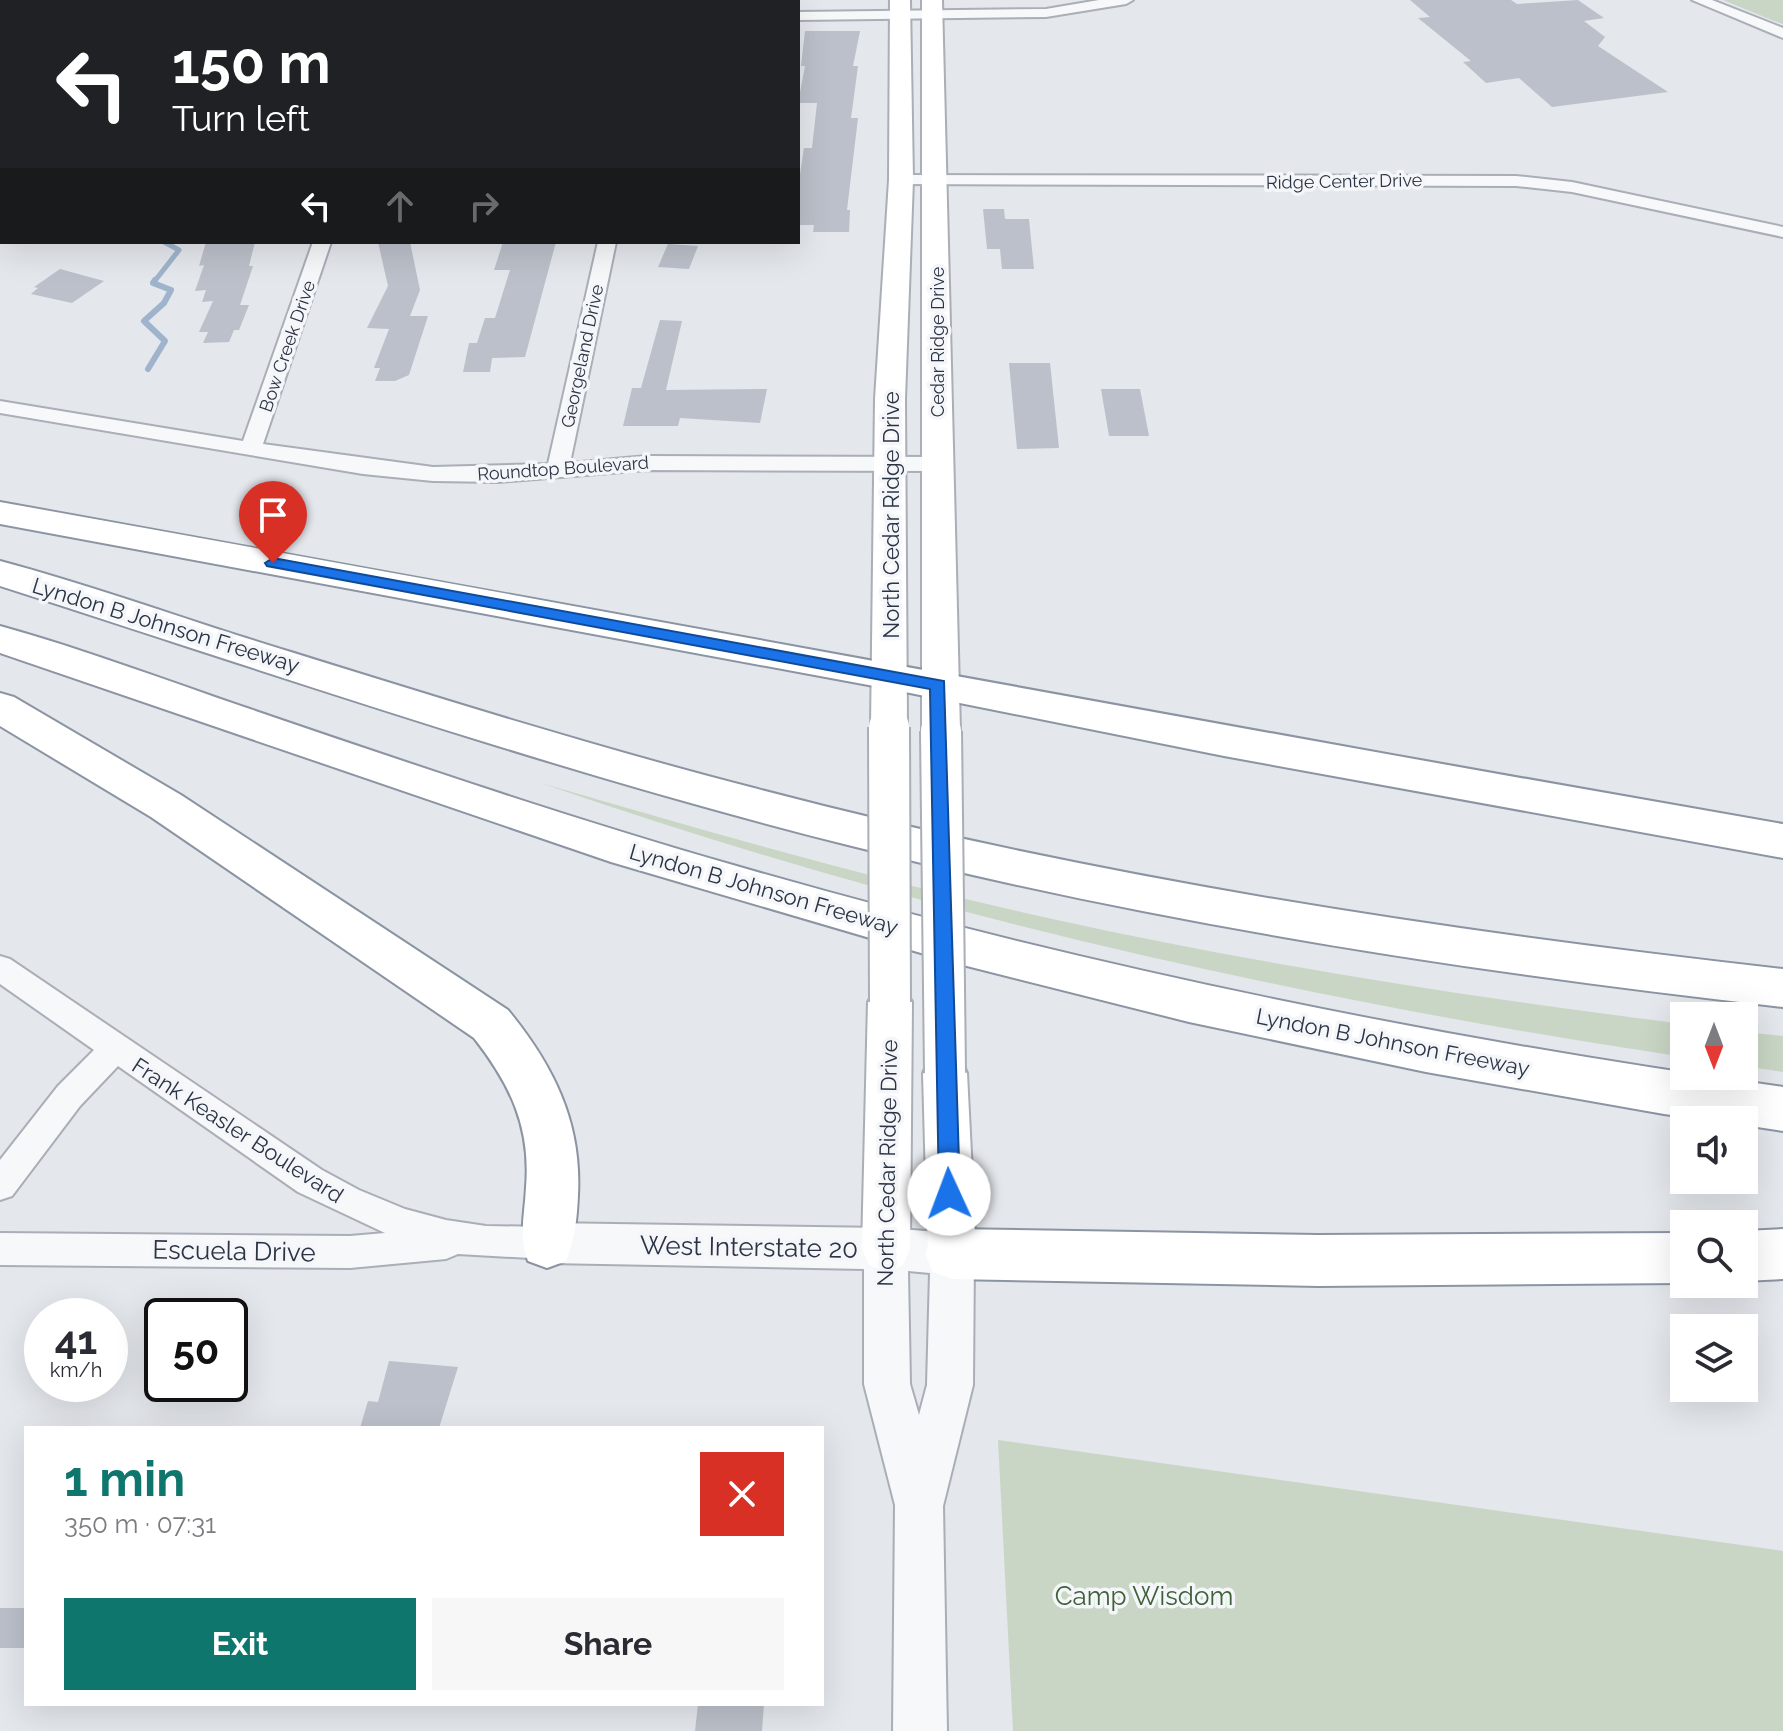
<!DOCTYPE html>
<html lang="en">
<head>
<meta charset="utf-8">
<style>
  body { margin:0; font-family:Raleway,sans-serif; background:#f7f7f7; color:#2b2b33; height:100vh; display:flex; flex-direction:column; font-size:30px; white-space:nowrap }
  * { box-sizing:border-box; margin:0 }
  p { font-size:26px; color:#7c7c81 }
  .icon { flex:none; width:44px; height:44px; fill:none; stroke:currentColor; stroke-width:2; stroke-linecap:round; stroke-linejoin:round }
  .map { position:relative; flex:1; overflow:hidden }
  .drawer { position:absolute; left:24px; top:1426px; width:800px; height:280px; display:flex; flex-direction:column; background:#fff; border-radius:0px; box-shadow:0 8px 32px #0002 }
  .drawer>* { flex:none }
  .guide { position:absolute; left:0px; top:0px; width:800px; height:244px; box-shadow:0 8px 32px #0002; background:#202124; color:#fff; overflow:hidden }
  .needle { width:52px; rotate:180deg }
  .tools { position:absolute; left:1670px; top:1002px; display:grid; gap:16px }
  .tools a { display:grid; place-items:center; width:88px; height:88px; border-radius:0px; background:#fff; box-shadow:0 8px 32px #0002; font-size:40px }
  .speed { position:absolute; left:24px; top:1298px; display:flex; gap:16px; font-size:40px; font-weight:700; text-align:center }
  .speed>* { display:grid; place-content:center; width:104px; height:104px; border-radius:50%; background:#fff; box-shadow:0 8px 32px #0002; line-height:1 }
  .speed small { font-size:20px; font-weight:400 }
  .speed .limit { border:4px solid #111; border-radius:12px; background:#fff; color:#111 }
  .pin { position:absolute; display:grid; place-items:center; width:68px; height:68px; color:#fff; margin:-82px -34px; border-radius:50% 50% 50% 0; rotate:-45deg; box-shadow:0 0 8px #0007 }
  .pin .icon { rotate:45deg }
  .me { position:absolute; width:88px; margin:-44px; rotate:358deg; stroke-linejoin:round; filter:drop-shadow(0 0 6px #0008) }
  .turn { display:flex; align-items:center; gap:28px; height:168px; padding:0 40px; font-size:36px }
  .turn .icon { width:104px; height:104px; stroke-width:2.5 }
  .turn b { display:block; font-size:56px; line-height:68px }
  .lanes { display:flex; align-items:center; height:76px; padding:0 40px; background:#0003; justify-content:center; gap:40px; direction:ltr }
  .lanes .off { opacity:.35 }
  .round { display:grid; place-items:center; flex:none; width:84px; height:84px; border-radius:0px; background:#f7f7f7 }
  .overview { display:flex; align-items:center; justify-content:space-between; height:136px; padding:0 40px }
  h1 { font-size:48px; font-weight:700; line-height:60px; color:#0f766e }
  .action { display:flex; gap:16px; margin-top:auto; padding:16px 40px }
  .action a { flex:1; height:92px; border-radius:0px; background:#0f766e; color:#fff; font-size:32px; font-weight:700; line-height:92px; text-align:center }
  .action a+a { background:#f7f7f7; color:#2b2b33 }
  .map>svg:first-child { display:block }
  .green { fill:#c9d6c5 }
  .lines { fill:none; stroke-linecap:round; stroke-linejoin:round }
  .stream-far1 { stroke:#9fb4cc; stroke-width:5 }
  .stream { stroke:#9fb4cc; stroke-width:6 }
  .building { fill:#bbc0ca }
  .minor-casing { stroke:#a9aeb7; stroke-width:4 }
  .tertiary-casing { stroke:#a9aeb7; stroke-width:4 }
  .secondary-casing { stroke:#a9aeb7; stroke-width:4 }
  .motorway-casing { stroke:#8b94a3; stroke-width:4 }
  .minor { fill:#f7f8fa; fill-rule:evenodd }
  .tertiary { fill:#f7f8fa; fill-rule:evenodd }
  .secondary { fill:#fff; fill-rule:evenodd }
  .motorway { fill:#fff; fill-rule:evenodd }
  .secondary-bridge-casing { stroke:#a9aeb7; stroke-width:44; stroke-linecap:butt }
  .secondary-bridge { stroke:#fff; stroke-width:40 }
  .route { fill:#1a73e8; stroke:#114b97; stroke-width:2 }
  .labels { text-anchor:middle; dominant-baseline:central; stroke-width:7; stroke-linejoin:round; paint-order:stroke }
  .far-street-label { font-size:18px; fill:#2b3445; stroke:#f4f6f9 }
  .street-label { font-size:22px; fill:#2b3445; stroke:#f4f6f9 }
  .near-street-label { font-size:26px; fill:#2b3445; stroke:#f4f6f9 }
  .near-park-label { font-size:26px; fill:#3f6138; stroke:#f4f6f9 }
</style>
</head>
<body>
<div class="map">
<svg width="1783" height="1731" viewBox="0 0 1783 1731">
  <rect width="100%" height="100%" fill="#e4e7ec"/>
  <!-- green -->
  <g class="green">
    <polygon points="1723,0 1783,0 1783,24 1774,21"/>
    <path d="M541,783C712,833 883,882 1057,920C1263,965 1474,998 1684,1024V1057C1297,999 911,912 541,783Z"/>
    <polygon points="1744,1032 1783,1036 1783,1072 1744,1066"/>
    <polygon points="998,1440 1783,1551 1783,1731 1013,1731"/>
  </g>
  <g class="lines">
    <!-- stream-far1 -->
    <polyline class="stream-far1" points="154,282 179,250 164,242"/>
    <!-- stream -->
    <polyline class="stream" points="148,369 165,341 144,321 164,303 171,290 153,283 155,280"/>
  </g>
  <!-- building -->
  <g class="building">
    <polygon points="1410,0 1511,0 1517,4 1578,0 1604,18 1584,21 1605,37 1598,46 1668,92 1552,107 1519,78 1486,83 1463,62 1471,61 1418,18 1430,17"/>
    <polygon points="805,31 860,31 853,66 858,66 851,118 858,118 847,210 850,210 849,232 813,232 814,225 798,225 798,187 804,148 812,148 817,103 798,103 805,66 801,66"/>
    <polygon points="983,209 1004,209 1005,219 1029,219 1034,269 1002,269 1000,249 987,249"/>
    <polygon points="206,242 255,242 249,266 253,266 240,305 249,305 239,330 234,330 229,342 203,343 208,332 199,332 213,301 202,302 206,290 195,291 204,265 199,266"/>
    <polygon points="378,242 410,242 420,290 410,316 428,316 409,375 395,381 375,381 380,368 374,368 389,329 367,328 388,286"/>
    <polygon points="503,242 556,242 525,357 492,358 490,372 463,372 469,343 477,343 485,318 495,318 510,270 494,270"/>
    <polygon points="668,244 698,246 689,269 658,267"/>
    <polygon points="60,269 104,281 72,303 31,294 38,288 34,287"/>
    <polygon points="660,320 682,321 666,390 767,389 760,423 680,418 678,426 623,426 632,388 641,388"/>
    <polygon points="1009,363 1050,363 1059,448 1017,449"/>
    <polygon points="1101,389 1140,389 1149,436 1109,436"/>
    <polygon points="389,1361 458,1367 439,1428 360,1428 368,1401 378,1402"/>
    <rect x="0" y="1608" width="26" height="40"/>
    <polygon points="698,1704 764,1704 762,1731 695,1731"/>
  </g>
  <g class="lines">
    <!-- minor casing -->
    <g class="minor-casing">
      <g id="minor">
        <polygon points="0,0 8,0 9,2 2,2 0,6"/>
        <polygon points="1099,0 1133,0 1126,4 1046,17 798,20 798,12 1046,9"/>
        <polygon points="1692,0 1712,0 1783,28 1783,38"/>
        <polygon points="901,175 1516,176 1572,182 1783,227 1783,237 1572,192 1516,186 895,184 892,180"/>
        <polygon points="313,242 331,242 263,444 433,467 548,464 598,242 616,242 570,463 647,456 938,457 949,464 938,471 647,470 498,482 433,481 363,474 0,413 0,401 243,441"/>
        <polygon points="0,956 10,959 322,1170 359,1190 405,1209 446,1220 486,1226 547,1227 559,1232 564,1243 559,1254 547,1259 458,1254 446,1259 350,1268 0,1265 0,1233 350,1236 385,1233 298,1192 118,1066 80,1106 12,1196 0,1200 0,1160 58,1086 94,1050 0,984"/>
      </g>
    </g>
    <!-- tertiary casing -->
    <g class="tertiary-casing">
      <path id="tertiary" d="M547,1223L886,1228L952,1233L967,1239L974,1254L973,1385L943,1506L947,1731H893L895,1505L864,1384V1269L547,1263L532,1257L525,1243L532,1229ZM908,1271L930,1273L927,1385L919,1415L910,1384Z"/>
    </g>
    <!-- secondary casing -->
    <g class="secondary-casing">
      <g id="secondary">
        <polygon points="890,0 910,0 913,180 905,399 907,727 902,736 889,740 876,736 871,727 875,399 889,180"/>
        <polygon points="922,0 942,0 960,731 954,740 941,744 928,740 922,731"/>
        <polygon points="890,984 905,989 912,1002 910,1249 903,1265 886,1272 869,1265 862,1249 868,1002 875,989"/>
        <polygon points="945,1054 961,1059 967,1073 976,1254 969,1270 952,1277 935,1270 928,1254 923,1073 929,1059"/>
      </g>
    </g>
    <!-- motorway casing -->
    <g class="motorway-casing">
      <g id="motorway">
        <path d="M0,502C595,608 1188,721 1783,824V858L1224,756L890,689L0,524Z"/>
        <path d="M0,561C83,583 164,612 246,638C413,690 580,743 750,787C1089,877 1435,930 1783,969V1007C1471,972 1161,924 856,847C567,775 284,677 0,586Z"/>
        <path d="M0,626C83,649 165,680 247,708C408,763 569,818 733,865C1077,965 1432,1038 1783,1087V1131L1744,1125V1120H1707L1664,1114L1426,1072L1189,1022L955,963L611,862L0,653Z"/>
        <path d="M0,693L14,697L181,795L508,1010C553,1065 582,1122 578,1195C577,1218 575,1239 566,1261L547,1268L528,1261C518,1237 525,1213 526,1187C531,1127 510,1084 474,1038L151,817L0,726Z"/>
        <polygon points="952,1229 1318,1235 1684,1233 1684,1283 1318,1286 952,1279 933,1272 925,1254 933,1236"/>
        <polygon points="1783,1229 1783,1279 1744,1281 1744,1231"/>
      </g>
    </g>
    <!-- minor -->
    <use href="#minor" class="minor"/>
    <!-- tertiary -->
    <use href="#tertiary" class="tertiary"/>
    <!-- secondary -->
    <use href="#secondary" class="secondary"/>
    <!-- motorway -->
    <use href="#motorway" class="motorway"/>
    <!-- secondary-bridge casing -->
    <g class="secondary-bridge-casing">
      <g id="secondary-bridge">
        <polyline points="889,727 890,1002"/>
        <polyline points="941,731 945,1073"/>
      </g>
    </g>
    <!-- secondary-bridge -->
    <use href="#secondary-bridge" class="secondary-bridge"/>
  </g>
  <!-- route -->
  <polygon class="route" points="273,558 944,681 960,1194 957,1201 949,1204 942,1201 939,1194 930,689 267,566 265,563"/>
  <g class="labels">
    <!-- far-street labels -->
    <g class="far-street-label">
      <text transform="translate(1344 181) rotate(-1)">Ridge Center Drive</text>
      <text transform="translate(937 342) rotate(-90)">Cedar Ridge Drive</text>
      <text transform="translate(287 346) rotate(-71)">Bow Creek Drive</text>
      <text transform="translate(582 356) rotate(-78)">Georgeland Drive</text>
      <text transform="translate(563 468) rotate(-4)">Roundtop Boulevard</text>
    </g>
    <!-- street labels -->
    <g class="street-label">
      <text transform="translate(891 515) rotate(-90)">North Cedar Ridge Drive</text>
      <text transform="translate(166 625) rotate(17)">Lyndon B Johnson Freeway</text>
      <text transform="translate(764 889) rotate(16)">Lyndon B Johnson Freeway</text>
      <text transform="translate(1393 1042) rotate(11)">Lyndon B Johnson Freeway</text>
      <text transform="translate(238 1130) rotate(33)">Frank Keasler Boulevard</text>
      <text transform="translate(887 1163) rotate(-89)">North Cedar Ridge Drive</text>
    </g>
    <!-- near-street labels -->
    <g class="near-street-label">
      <text transform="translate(749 1247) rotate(1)">West Interstate 20</text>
      <text transform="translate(234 1251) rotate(1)">Escuela Drive</text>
    </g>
    <!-- near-park labels -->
    <g class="near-park-label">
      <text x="1144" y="1596">Camp Wisdom</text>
    </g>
  </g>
</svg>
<div class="tools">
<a><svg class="needle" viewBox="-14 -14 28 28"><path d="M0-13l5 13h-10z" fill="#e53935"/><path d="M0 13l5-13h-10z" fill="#7c7c81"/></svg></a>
<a><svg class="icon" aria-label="sound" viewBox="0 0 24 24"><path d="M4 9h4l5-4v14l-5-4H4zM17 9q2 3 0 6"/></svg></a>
<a><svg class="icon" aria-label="search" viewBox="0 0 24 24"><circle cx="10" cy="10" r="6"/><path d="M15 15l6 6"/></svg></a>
<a><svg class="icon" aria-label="layers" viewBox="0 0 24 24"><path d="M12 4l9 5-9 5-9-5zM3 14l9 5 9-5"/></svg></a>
</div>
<div class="speed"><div>41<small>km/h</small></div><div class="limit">50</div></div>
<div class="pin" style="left:273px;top:563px;background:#d93025"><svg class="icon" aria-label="arrive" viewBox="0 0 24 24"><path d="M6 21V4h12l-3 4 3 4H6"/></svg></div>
<svg class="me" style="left:949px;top:1194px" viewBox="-20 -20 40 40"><circle r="19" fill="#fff"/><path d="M0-13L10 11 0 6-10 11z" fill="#1a73e8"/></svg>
<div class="guide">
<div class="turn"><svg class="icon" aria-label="left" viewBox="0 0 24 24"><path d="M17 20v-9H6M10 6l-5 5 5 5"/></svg><div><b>150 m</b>Turn left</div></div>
<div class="lanes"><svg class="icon" aria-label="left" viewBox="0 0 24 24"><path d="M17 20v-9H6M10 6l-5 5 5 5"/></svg><svg class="icon off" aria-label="ahead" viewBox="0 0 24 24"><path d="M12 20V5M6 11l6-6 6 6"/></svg><svg class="icon off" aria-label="right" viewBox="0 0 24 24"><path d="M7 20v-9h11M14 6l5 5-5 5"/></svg></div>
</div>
<section class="drawer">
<div class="overview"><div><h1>1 min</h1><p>350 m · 07:31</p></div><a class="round" style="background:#d93025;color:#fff"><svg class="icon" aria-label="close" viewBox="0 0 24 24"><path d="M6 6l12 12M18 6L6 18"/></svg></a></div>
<div class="action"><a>Exit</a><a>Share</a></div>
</section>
</div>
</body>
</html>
